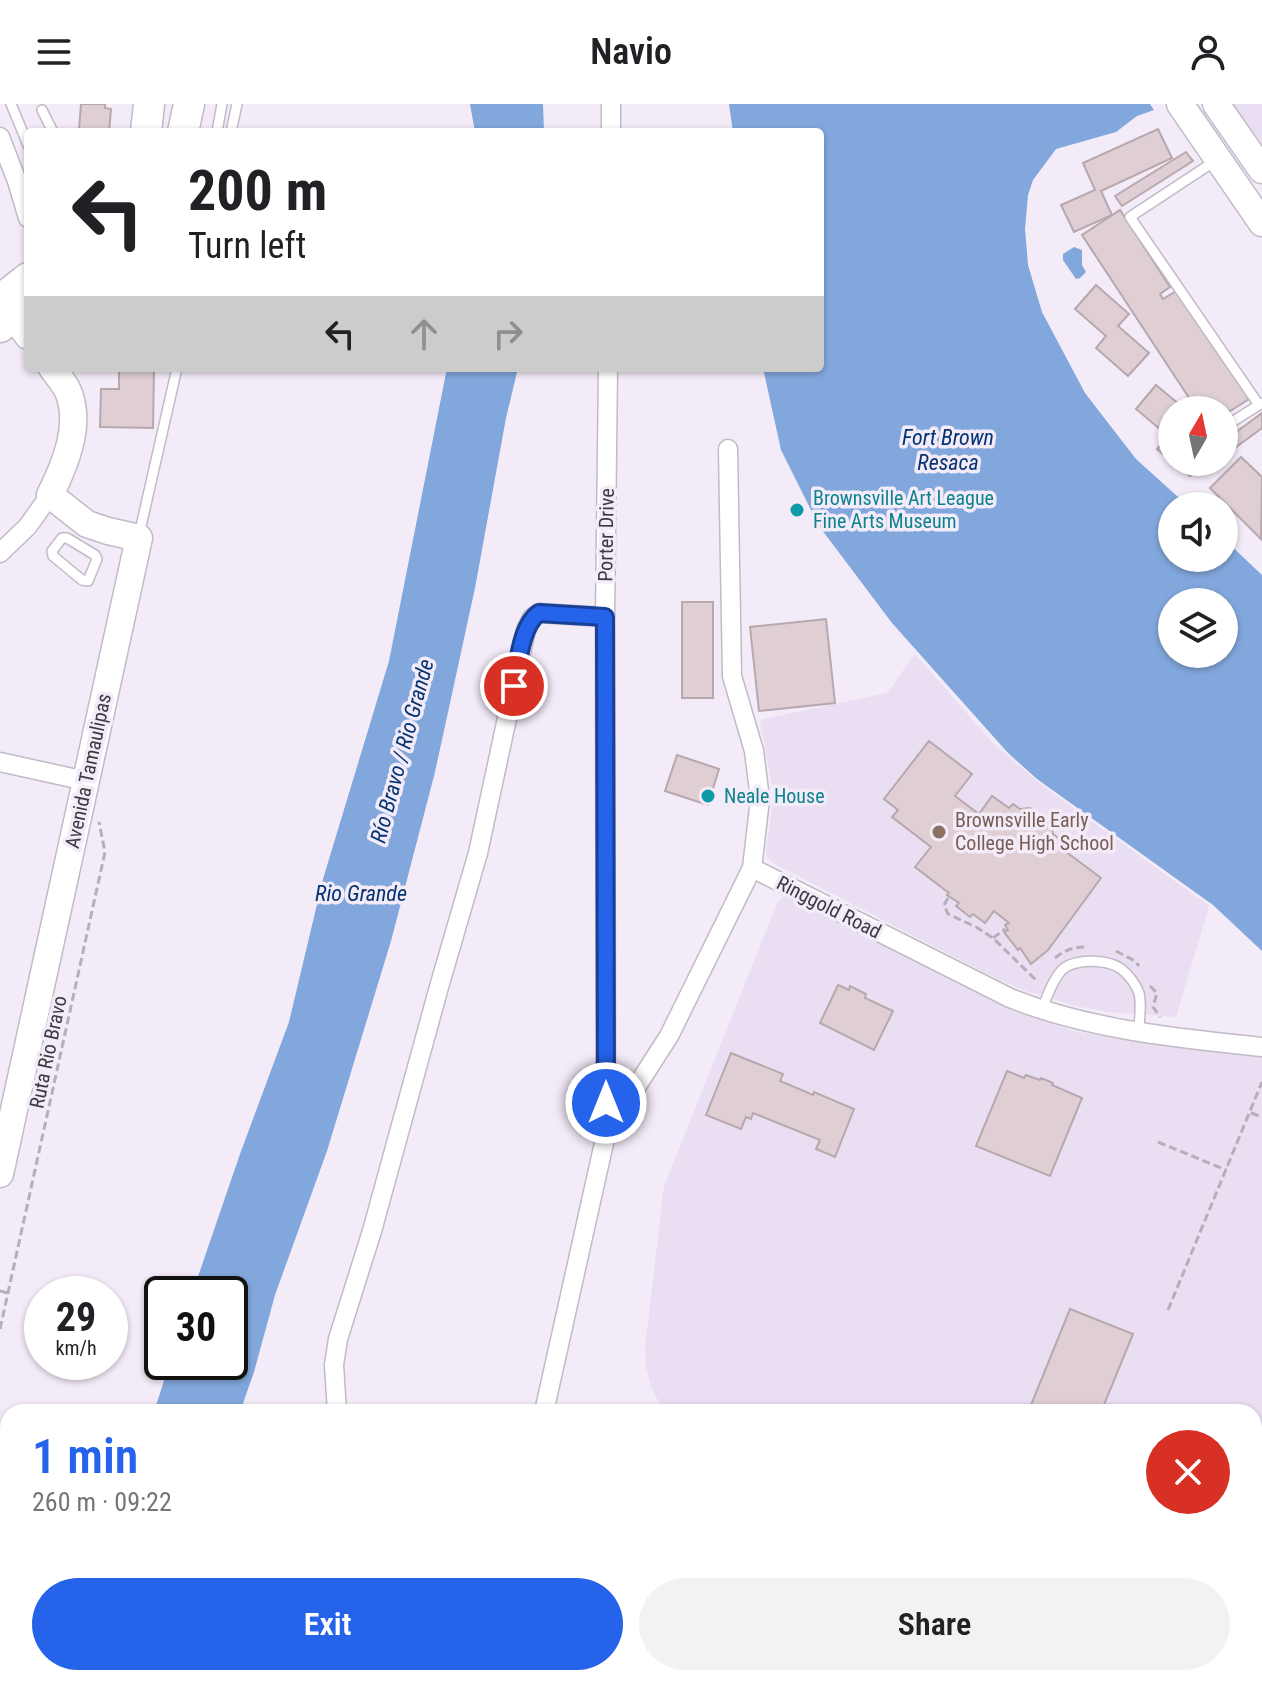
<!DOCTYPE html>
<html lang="en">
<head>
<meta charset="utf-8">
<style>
  body { margin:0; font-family:"Roboto Condensed",sans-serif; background:#f2f2f2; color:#202124; height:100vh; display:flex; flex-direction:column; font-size:30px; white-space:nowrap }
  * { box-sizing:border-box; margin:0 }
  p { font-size:26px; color:#757577 }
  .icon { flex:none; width:44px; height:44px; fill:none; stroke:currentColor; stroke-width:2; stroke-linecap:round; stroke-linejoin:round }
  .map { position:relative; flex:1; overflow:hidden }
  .side { position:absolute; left:0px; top:1300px; width:1262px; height:282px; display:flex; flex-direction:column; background:#fff; border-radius:24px 24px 0 0; box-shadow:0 2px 6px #0004 }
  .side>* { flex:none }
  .top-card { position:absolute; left:24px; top:24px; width:800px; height:244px; border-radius:8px; box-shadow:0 2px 6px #0004; background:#fff; color:#202124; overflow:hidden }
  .needle { width:52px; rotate:9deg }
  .controls { position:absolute; left:1158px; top:292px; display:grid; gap:16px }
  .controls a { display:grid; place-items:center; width:80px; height:80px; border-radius:50%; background:#fff; box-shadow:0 2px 6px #0004; font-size:40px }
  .speed { position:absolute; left:24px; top:1172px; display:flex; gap:16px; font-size:40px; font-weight:700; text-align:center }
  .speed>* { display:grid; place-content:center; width:104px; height:104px; border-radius:50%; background:#fff; box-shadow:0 2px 6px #0004; line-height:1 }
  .speed small { font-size:20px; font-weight:400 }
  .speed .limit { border:4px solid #111; border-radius:12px; background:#fff; color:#111 }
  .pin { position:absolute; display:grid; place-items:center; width:68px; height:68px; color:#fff; margin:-34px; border:4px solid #fff; border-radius:50%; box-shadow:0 2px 8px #0007 }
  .me { position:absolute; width:88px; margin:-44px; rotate:0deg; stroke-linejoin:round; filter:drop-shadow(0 0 6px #0008) }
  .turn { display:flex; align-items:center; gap:28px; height:168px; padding:0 32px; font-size:36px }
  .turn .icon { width:104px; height:104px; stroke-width:2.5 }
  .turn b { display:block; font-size:56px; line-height:68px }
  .lanes { display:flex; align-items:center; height:76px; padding:0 32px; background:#0003; justify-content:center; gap:40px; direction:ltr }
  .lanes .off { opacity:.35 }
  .round { display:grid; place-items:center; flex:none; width:84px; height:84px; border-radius:42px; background:#f2f2f2 }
  .summary { display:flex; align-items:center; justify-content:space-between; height:136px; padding:0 32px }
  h1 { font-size:48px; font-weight:600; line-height:60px; color:#2563eb }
  .action { display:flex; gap:16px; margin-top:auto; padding:16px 32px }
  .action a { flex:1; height:92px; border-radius:48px; background:#2563eb; color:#fff; font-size:32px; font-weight:600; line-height:92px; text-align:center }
  .action a+a { background:#f2f2f2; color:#202124 }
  header { display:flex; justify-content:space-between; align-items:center; height:104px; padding:0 32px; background:#fff; font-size:36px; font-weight:600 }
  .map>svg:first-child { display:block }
  .built { fill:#e9def2 }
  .green { fill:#bfcd90 }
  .water { fill:#82a7dc; fill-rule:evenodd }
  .building { fill:#dfcfd5; stroke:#b7a8ae; stroke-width:2 }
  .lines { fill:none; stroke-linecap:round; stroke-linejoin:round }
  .lane-casing { stroke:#c2bac7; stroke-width:12 }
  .street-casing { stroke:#c2bac7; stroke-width:21 }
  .secondary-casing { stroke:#c2bac7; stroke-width:29 }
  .primary-casing { stroke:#c2bac7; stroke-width:33 }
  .path { stroke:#b5afb9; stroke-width:3; stroke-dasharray:8 4; stroke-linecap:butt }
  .lane { stroke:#fff; stroke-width:9 }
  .street { stroke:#fff; stroke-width:18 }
  .secondary { stroke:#fff; stroke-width:26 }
  .primary { stroke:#fff; stroke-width:30 }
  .route-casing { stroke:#184099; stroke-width:20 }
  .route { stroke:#2563eb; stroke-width:14 }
  .culture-dot { fill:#0f9aa8; stroke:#f3ebf8; stroke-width:3 }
  .education-dot { fill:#8d6e63; stroke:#f3ebf8; stroke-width:3 }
  .labels { text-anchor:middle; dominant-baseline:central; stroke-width:7; stroke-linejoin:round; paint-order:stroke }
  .culture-label { font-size:20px; fill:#0d838f; stroke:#f3ebf8; text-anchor:start }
  .street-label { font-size:20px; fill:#3d3a3f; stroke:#f3ebf8 }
  .education-label { font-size:20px; fill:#785e54; stroke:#f3ebf8; text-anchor:start }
  .water-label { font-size:22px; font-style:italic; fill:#053473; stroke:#f3ebf8 }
</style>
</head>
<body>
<header><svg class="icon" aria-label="menu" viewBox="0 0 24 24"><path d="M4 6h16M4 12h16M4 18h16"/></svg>Navio<svg class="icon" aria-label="person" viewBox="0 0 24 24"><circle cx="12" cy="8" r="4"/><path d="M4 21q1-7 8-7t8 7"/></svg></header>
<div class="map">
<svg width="1262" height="1581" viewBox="0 0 1262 1581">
  <rect width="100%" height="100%" fill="#f3ebf8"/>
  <!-- built -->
  <g class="built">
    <polygon points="1230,0 1262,0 1262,45"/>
    <polygon points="915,550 991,637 1039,679 1209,802 1176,913 1109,908 1076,902 1023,886 997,875 775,760 767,754 766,746 774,692 760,616 887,589"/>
    <polygon points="784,793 789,793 964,882 1076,928 1262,951 1262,1545 1254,1543 1254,1308 664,1308 651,1283 646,1263 645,1244 664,1082 777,799"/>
  </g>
  <!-- green -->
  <polygon class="green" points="477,1574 1093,1574 1120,1581 475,1581"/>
  <!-- water -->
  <g class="water">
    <polygon points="470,0 543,0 544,28 475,28"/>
    <path d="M729,0H1150L1154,6L1137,12L1116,28L1056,45L1033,76L1028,91L1025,125L1028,161L1042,208L1085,289L1136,355L1188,402H1172V454H1224V435L1262,471V847L1213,801L1037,675L1008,649L892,519L819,422L781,346L763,264H820V28H733ZM1172,498H1224V550H1172Z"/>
    <polygon points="1074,143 1082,146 1082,161 1086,168 1080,174 1076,175 1063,156 1063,150"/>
    <polygon points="447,264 518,264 506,314 475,484 435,668 391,837 327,1047 275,1191 254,1268 240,1308 154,1308 170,1258 230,1258 230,1190 192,1190 240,1050 289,918 323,775 389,557"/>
    <polygon points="84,1574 172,1574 170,1581 82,1581"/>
  </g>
  <!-- building -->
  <g class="building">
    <polygon points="81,0 105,0 105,4 111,5 109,28 79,26"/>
    <polygon points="1158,25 1172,54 1101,87 1112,111 1074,128 1061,101 1095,86 1083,59"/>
    <polygon points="1186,48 1193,57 1122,102 1115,92"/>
    <polygon points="1120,106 1170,183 1160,190 1163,195 1178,186 1249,295 1224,311 1224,306 1197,306 1082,131"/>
    <polygon points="1096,181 1129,210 1118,222 1149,249 1128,272 1096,244 1106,232 1075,205"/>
    <polygon points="119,264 154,264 153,324 100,323 101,285 119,285"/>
    <polygon points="1156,281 1186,306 1172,306 1172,357 1157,345 1168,332 1136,305"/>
    <polygon points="1262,309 1262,324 1224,352 1224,337"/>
    <polygon points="1241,353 1262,373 1261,435 1210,384"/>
    <polygon points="1173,358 1202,358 1190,372"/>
    <rect x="682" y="498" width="31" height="96"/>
    <polygon points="826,515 835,599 759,607 750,523"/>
    <polygon points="929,637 972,670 955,692 979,710 992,692 1009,704 1013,700 1020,705 1030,704 1052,721 1053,730 1061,736 1057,741 1101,774 1048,846 1031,860 1020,844 1018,846 1004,828 1008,826 1005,821 1009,819 994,807 985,819 973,810 970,813 956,802 959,799 947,791 949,789 915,763 931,743 892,713 898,706 884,695"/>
    <polygon points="677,651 719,665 708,701 665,687"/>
    <polygon points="838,881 849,886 850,882 866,890 865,894 893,907 874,946 820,919"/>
    <polygon points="731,949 783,970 780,977 813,991 814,988 854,1005 835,1053 816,1045 820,1036 753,1009 751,1015 746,1013 741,1025 706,1011"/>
    <polygon points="1007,967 1024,974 1026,971 1040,976 1041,974 1053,979 1052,981 1082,994 1050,1072 976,1042"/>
    <polygon points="1070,1205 1133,1230 1101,1308 1048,1308 1031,1301"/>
    <polygon points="1262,1435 1262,1520 1254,1517 1254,1436 1260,1439"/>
  </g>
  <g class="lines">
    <!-- lane casing -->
    <g class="lane-casing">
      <g id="lane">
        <polyline points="11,0 28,41"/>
        <polyline points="42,6 53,28"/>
        <polyline points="217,28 222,0"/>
        <polyline points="231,28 237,0"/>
        <polyline points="1215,57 1130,113 1259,301"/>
        <polyline points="1224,323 1262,299"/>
        <polyline points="139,431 177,264"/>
        <polygon points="62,434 67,434 95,451 97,455 88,477 82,476 53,452 52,447"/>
        <path d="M1041,907C1047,894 1051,878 1061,867C1073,854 1105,855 1120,864C1128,870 1136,880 1139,889C1142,901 1139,915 1139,927"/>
      </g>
    </g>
    <!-- street casing -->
    <g class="street-casing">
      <g id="street">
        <polyline points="611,28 611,0"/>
        <polyline points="0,33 17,77 28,114"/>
        <path d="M728,345L732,572L754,647L760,695L752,764L1010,894C1090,926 1177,934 1262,943"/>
        <polyline points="0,449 28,422 50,391"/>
        <polyline points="0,658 86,677"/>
        <polyline points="606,1030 605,513 608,264"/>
        <polyline points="337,1308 334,1261 338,1235 372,1127 439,883 478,749 526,526 532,514 539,509 605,513"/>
        <polyline points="544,1308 606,1030 669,932 752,764"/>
        <polyline points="1088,1574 1114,1581"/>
        <polyline points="252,1581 253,1574"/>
        <polyline points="473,1581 475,1574"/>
      </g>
    </g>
    <!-- secondary casing -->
    <g class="secondary-casing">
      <g id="secondary">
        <polyline points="1180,0 1262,119"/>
        <polyline points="1216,0 1262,66"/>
        <polyline points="14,213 28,232"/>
        <path d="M0,1070L139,434L108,427L87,420L50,391C65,361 83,319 67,285C63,278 57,271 52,264"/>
      </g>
    </g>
    <!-- primary casing -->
    <g class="primary-casing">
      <g id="primary">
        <polyline points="146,28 149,0"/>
        <polyline points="183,28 189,0"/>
        <polyline points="0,196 28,174"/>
        <polyline points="0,223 28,202"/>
      </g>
    </g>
    <!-- path -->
    <g class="path">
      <polyline points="948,794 944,801 948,810 976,823 993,834 1038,878"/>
      <polyline points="993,834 1005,825"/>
      <polyline points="1116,847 1135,857 1139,862"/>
      <path d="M1055,854C1066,845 1074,843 1088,843"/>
      <polyline points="1150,882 1157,889 1153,903 1160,913"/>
      <polyline points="1251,1009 1262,1013"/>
      <polyline points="1158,1038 1226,1066"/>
      <polyline points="0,1187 8,1189"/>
      <polyline points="1168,1206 1262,978"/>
      <polyline points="0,1225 105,748 99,718"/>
    </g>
    <!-- lane -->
    <use href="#lane" class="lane"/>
    <!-- street -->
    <use href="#street" class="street"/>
    <!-- secondary -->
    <use href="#secondary" class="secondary"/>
    <!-- primary -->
    <use href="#primary" class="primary"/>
  </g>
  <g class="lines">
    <!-- route casing -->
    <g class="route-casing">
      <path id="route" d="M514,582C518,560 521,521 539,509L605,513L606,999"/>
    </g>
    <!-- route -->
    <use href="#route" class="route"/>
  </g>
  <!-- markers -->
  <g class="culture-dot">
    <circle cx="797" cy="406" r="8"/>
    <circle cx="708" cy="692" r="8"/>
  </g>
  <circle class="education-dot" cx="939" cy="728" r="8"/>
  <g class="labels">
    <!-- culture labels -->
    <g class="culture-label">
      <text x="813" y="394">Brownsville Art League<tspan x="813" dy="23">Fine Arts Museum</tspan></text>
      <text x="724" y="692">Neale House</text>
    </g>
    <!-- street labels -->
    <g class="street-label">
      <text transform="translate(606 431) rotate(-89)">Porter Drive</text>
      <text transform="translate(88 667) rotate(-78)">Avenida Tamaulipas</text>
      <text transform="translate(829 803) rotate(27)">Ringgold Road</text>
      <text transform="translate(48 948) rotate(-78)">Ruta Rio Bravo</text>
    </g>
    <!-- education labels -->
    <g class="education-label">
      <text x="955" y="716">Brownsville Early<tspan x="955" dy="23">College High School</tspan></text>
    </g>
    <!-- water labels -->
    <g class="water-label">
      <text x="948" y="333">Fort Brown<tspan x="948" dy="25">Resaca</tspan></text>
      <text transform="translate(402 647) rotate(-75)">Río Bravo / Rio Grande</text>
      <text x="361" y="789">Rio Grande</text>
    </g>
  </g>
</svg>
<div class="controls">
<a><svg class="needle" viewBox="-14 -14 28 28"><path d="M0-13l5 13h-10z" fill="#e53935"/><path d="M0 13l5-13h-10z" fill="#757577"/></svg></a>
<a><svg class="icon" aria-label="sound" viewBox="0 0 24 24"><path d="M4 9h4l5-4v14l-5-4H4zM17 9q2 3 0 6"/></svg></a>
<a><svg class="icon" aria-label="layers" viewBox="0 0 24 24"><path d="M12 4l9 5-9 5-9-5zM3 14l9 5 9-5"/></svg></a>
</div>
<div class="speed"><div>29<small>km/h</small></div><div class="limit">30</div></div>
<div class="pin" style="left:514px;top:582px;background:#d93025"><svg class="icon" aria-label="arrive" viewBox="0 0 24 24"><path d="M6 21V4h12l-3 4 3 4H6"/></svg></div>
<svg class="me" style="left:606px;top:999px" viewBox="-20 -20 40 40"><circle r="17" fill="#2563eb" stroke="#fff" stroke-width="3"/><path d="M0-11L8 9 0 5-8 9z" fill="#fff"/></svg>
<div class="top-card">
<div class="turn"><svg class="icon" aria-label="left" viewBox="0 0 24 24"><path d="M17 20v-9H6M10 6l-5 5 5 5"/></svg><div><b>200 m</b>Turn left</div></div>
<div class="lanes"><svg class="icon" aria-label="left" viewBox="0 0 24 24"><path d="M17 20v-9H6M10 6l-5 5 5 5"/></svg><svg class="icon off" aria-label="ahead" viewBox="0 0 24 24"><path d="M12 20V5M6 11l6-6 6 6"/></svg><svg class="icon off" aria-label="right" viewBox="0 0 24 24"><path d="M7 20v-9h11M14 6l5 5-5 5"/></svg></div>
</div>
<section class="side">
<div class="summary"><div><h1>1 min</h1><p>260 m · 09:22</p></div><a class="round" style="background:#d93025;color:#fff"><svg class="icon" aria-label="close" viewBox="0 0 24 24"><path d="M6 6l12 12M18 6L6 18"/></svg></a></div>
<div class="action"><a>Exit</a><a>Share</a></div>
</section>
</div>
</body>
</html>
